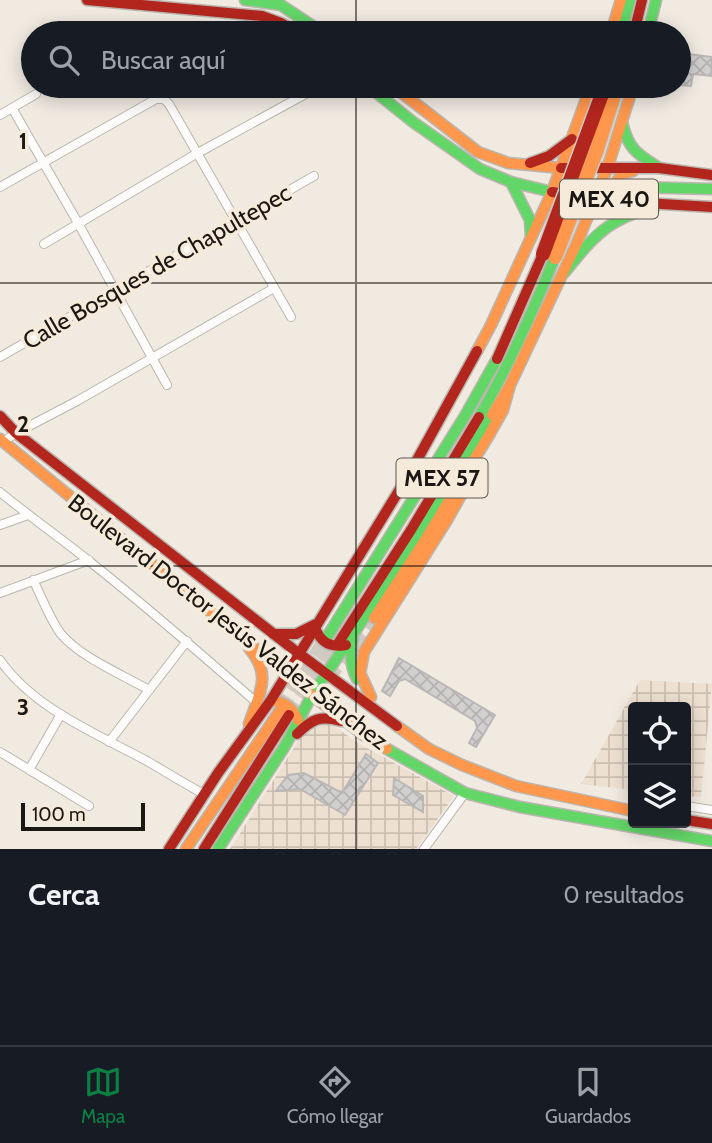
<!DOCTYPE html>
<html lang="es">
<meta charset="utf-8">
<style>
:root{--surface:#171b24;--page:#242831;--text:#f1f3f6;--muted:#9ea1a6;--line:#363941;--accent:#0b8043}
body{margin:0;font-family:Cabin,sans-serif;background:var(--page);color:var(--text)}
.controls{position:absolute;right:21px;bottom:21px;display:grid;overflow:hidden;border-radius:7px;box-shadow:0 4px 18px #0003}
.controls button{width:63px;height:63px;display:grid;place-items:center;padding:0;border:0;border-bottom:2px solid var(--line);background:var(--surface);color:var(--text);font:35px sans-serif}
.scale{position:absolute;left:21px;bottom:18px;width:124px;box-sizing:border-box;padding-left:7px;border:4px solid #1b1712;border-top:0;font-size:19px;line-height:24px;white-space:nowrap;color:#1b1712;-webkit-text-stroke:5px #f6ebdb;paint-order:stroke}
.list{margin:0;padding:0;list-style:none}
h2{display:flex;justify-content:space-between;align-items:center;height:91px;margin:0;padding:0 28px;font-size:30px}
h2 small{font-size:23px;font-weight:400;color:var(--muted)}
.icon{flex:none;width:38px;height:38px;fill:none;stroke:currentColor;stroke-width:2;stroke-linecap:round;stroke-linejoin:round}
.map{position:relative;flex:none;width:712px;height:849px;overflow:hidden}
.search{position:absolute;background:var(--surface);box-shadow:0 4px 18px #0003;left:21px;right:21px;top:21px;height:77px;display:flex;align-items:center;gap:18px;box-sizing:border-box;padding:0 24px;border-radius:38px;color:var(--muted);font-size:26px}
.sheet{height:196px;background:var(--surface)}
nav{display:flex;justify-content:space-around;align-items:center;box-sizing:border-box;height:98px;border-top:2px solid var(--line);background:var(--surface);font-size:19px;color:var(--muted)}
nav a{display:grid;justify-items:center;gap:4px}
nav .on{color:var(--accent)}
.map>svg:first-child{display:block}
</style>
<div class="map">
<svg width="712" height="849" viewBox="0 0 712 849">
<defs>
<pattern id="industrial-grid" width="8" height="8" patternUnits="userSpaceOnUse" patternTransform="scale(1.75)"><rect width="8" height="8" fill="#ede0d1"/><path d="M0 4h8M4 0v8" fill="none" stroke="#cbbfb2"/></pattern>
<pattern id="building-cross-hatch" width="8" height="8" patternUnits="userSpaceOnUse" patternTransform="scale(1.75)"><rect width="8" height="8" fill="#d1d0cf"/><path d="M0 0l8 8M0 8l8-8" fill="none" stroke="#b3b2b1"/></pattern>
</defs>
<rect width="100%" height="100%" fill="#f0eae1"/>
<path fill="url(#industrial-grid)" d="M640,680L712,684L701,797L686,796V707H633V790L581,784Z
M316,713L358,743L454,796L416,849H230Z"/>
<path fill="url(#building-cross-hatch)" stroke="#bab8b7" stroke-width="2" d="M679,53L712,57L711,76L693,74L691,86L679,85Z
M399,658L495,715L476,747L469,743L477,728L475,721L405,679L399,681L390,696L382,691Z
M366,754L378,763L345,815L300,789L276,791L288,775L304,773L342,793Z
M394,778L423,796V812L393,795Z"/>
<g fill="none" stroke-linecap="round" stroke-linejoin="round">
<path stroke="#d0cac2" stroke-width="14" stroke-dasharray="14 7" stroke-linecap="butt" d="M328,678L374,618
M281,709L327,637
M289,715L339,642"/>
<g stroke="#bab6af" stroke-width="10">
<path id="street" d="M12,108L78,223L167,385
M0,115L36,94
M0,187L156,99H164L169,104L291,317
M44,244L196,154L320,86
M0,357L314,176
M3,442L16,433L77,401L274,288
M0,492C29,516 59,537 89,561C146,606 201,654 256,702
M0,525L28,515
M33,580C42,597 49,618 61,634C80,657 123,675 149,690
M0,593L89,560
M0,660C33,708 97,734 147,761C166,772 185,784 204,794
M109,742L187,641
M0,752L89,806
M29,770L61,714
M686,806L712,810
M424,849L465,793"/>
</g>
<g stroke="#bab6af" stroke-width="13">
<path id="fast" d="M245,0L281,5L323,33
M621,33L630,0
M648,33L656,0
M368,86L413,122L480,169L511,182L552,192
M622,122C628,149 637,154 659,168
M511,182L530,220L531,238
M630,187L712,189
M564,273C594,236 607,219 655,207
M479,417C509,366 533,311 555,257
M327,637L465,416L497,359
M353,638C350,653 350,666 357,679
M387,749L465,793L520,807L712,841
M218,849L285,746L312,695L409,551L492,415"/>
</g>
<g stroke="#bab6af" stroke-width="13">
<path id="slow" d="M611,33L621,0
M393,86L478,152L508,163L561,168
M629,202L618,187L617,181L622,174L633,171
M477,351L491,325L552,192L591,86
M492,415L510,385L577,243L607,169L633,86
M0,439L312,695L365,736L387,749
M374,618L423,543L489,435L503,410L510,385
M249,648C273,676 259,693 249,724
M371,697L360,673L364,652L447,520L474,472
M271,700C284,702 293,707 298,720
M397,726L429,749L462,765L516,786L633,811
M186,849L281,709"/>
</g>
<g stroke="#bab6af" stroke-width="13">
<path id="jam" d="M87,0L262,16L281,23L299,33
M634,33L642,0
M530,163L549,156L572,139
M561,168H659L712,175
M552,192L629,202L712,207
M497,359L543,254
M0,416L16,433L293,649L397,726
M315,627C320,642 330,648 346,645
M273,634H296L316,624
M339,642L411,530L479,417
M297,734C312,719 320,715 341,721
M686,820L712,824
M169,849L218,773L271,700L411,471L477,351
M204,849L289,715"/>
</g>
<use href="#street" stroke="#fdfcfa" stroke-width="8"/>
<use href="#fast" stroke="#63d668" stroke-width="10"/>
<use href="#slow" stroke="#ff974d" stroke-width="10"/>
<use href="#jam" stroke="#b3261e" stroke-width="10"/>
<g stroke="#ccc9c5" stroke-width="17" stroke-linecap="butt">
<path id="slow-bridge" d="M555,257L596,152L617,86"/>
</g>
<g stroke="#ccc9c5" stroke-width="17" stroke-linecap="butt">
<path id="jam-bridge" d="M543,254L605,86"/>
</g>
<use href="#slow-bridge" stroke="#ff974d" stroke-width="14"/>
<use href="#jam-bridge" stroke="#b3261e" stroke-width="14"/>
</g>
<path fill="none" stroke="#1b1712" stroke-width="2" stroke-opacity="0.55" d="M356,0V33M356,86V849M0,283H712M0,566H712"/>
<g text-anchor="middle" stroke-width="7" stroke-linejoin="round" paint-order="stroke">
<g fill="#f6ebdb" stroke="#5d574e" stroke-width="2">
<rect x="560" y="179.5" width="98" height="39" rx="5"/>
<rect x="396.5" y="458.5" width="91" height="39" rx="5"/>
</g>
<g font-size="23" font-weight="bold" fill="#1b1712">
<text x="609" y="207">MEX 40</text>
<text x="442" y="486">MEX 57</text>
</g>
<g font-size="24" fill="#1b1712" stroke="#f6ebdb">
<text transform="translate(157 267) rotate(-30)" y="8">Calle Bosques de Chapultepec</text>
<text transform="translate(228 622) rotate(38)" y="8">Boulevard Doctor Jesús Valdez Sánchez</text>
</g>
</g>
<g font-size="23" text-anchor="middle" font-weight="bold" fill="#1b1712" stroke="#f6ebdb" stroke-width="7" stroke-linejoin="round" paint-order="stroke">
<text x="23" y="149">1</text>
<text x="23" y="432">2</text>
<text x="23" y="715">3</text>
</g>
</svg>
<div class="controls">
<button><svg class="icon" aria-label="locate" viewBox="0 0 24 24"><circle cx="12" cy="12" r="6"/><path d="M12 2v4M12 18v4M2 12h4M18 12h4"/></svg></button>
<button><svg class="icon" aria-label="layers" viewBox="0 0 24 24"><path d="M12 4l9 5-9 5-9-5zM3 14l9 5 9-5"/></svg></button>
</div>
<div class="scale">100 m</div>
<div class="search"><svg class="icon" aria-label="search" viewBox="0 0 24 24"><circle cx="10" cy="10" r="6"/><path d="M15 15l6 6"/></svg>Buscar aquí</div>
</div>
<section class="sheet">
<h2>Cerca<small>0 resultados</small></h2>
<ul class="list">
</ul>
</section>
<nav>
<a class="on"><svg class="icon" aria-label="map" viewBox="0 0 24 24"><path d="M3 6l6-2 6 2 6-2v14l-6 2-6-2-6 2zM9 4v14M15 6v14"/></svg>Mapa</a>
<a><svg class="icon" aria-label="directions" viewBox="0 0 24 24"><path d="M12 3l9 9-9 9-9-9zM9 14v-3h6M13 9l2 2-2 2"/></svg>Cómo llegar</a>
<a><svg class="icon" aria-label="saved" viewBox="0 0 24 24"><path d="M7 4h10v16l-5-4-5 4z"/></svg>Guardados</a>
</nav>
